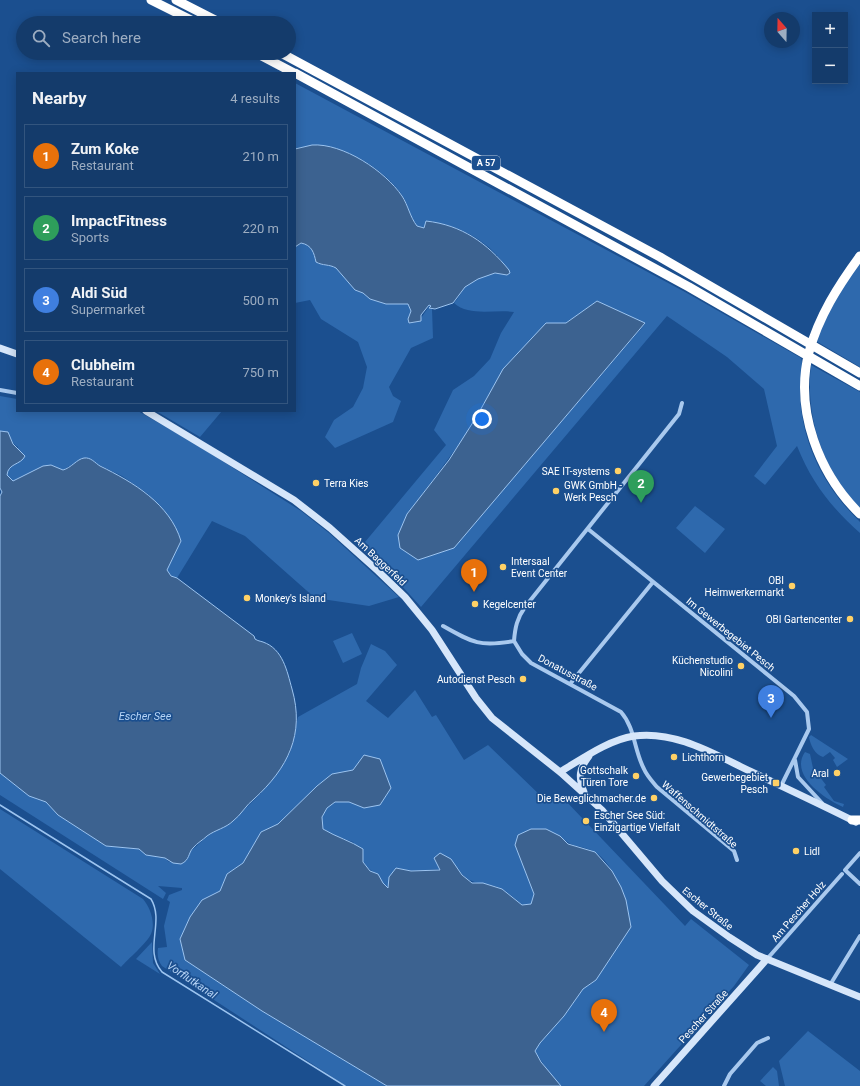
<!DOCTYPE html>
<meta charset="utf-8">
<style>
:root{--surface:#143b6b;--page:#1d4271;--text:#f1f3f6;--muted:#9dadc1;--line:#33557e;--accent:#ffd166}
body{margin:0;font-family:Roboto,sans-serif;background:var(--page);color:var(--text)}
.controls{position:absolute;right:12px;top:12px;display:grid;overflow:hidden;border-radius:0px;box-shadow:0 2px 10px #0003}
.controls button{width:36px;height:36px;display:grid;place-items:center;padding:0;border:0;border-bottom:1px solid var(--line);background:var(--surface);color:var(--text);font:20px sans-serif}
.compass{position:absolute;left:764px;top:12px;width:36px;height:36px;border-radius:50%;background:var(--surface);box-shadow:0 2px 10px #0003;rotate:340deg}
.you{position:absolute;left:482px;top:419px;width:14px;height:14px;margin:-10px;border:3px solid #fff;border-radius:50%;background:#1a73e8;box-shadow:0 0 0 6px #1a73e833}
.badge{display:grid;place-items:center;width:26px;height:26px;border-radius:50%;background:var(--accent);color:#fff;font-size:13px;font-weight:700}
.pin{position:absolute;translate:-50% -33px;filter:drop-shadow(0 1px 2px #0008)}
.pin::after{content:'';position:absolute;top:21px;width:14px;height:12px;background:inherit;clip-path:polygon(0 0,100% 0,50% 100%)}
.list{margin:0;padding:0;list-style:none}
h2{display:flex;justify-content:space-between;align-items:center;height:52px;margin:0;padding:0 16px;font-size:17px}
h2 small{font-size:13px;font-weight:400;color:var(--muted)}
.list li{display:grid;grid-template-columns:26px 1fr auto;gap:12px;align-items:center;box-sizing:border-box;height:64px;margin:0 8px 8px;padding:0 8px;border:1px solid var(--line);border-radius:0px}
.list b{display:block;font-size:15px;white-space:nowrap}
.list p{margin:0;font-size:13px;white-space:nowrap;color:var(--muted)}
.list em{font-size:13px;font-style:normal;color:var(--muted)}
.icon{flex:none;width:22px;height:22px;fill:none;stroke:currentColor;stroke-width:2;stroke-linecap:round;stroke-linejoin:round}
.map{position:relative;flex:none;width:860px;height:1086px;overflow:hidden}
.search{position:absolute;background:var(--surface);box-shadow:0 2px 10px #0003;left:16px;top:16px;width:280px;height:44px;display:flex;align-items:center;gap:10px;box-sizing:border-box;padding:0 14px;border-radius:22px;color:var(--muted);font-size:15px}
.panel{position:absolute;background:var(--surface);box-shadow:0 2px 10px #0003;left:16px;top:72px;width:280px;height:340px;border-radius:0px}
.map>svg:first-child{display:block}
</style>
<div class="map">
<svg width="860" height="1086" viewBox="0 0 860 1086">
<rect width="100%" height="100%" fill="#1b4f8f"/>
<path fill="#2e69ad" fill-rule="evenodd" d="M295,83L685,292L801,358C804,365 800,388 800,397C803,446 825,488 860,522V533C830,506 812,483 797,446L765,485L754,476L777,446L764,389L727,357L667,316L421,607L401,585L360,548L446,445L434,430L453,390L474,376L490,359L501,333L514,312C495,309 469,317 454,303C459,298 461,292 465,287C472,278 492,271 503,274L504,264C486,239 457,224 426,221L424,228L417,226C410,216 408,204 402,195C385,170 347,146 316,145C309,145 302,149 295,149ZM597,301L645,324L454,547L407,514C455,452 499,387 546,323H566Z
M301,243C312,245 314,253 317,262C323,267 329,264 336,268L355,290L363,293L370,299L386,304H408L411,311L408,319L411,323L419,321L430,305L431,306L429,308L432,309L433,338L411,348L389,387L393,396L401,401L393,422L335,448L325,437L334,420L353,407L363,388L367,367L358,342L321,319L310,300L295,303V247Z
M860,261V367L816,341L834,301Z
M811,365L860,392V509C823,470 805,418 811,365Z
M0,396L17,399V411H138L194,443L301,511L329,533L399,597L369,606L315,598L245,536L212,521L177,578H173L167,570L181,541L148,494L122,476L97,464L91,459L78,461L63,470L51,465L43,466L13,481L7,475C8,468 11,465 18,463V447C9,442 12,431 0,431Z
M156,411H222L200,437Z
M695,506L725,529L705,553L676,528Z
M352,633L362,654L343,663L333,641Z
M371,644L385,651L397,665L366,701L388,718L415,690L432,717L436,715L464,760L488,745L544,799L563,798L685,926L691,919L749,965L734,986L644,1086H561L551,1076L535,1051L540,1043L564,1016L583,989L596,980L626,900C620,885 609,859 593,851C578,844 573,849 560,836L525,869L534,894L531,904L522,905C516,900 509,893 502,889C484,880 469,888 458,868L411,871L396,868L389,888L383,883L378,874C364,869 360,855 353,842L338,837L323,829L322,817L327,808L335,802H349L364,808L380,805L391,788L364,755L353,770L332,774L317,786L278,825L261,832L243,863L227,874L220,891L202,900L180,939L185,960L262,1011L387,1086H346L162,966C158,961 157,955 158,948L167,947L164,926L170,902L167,900L169,895L182,890V888L158,886L166,893L163,899L0,795V773L36,799L46,802L58,815L106,846L139,849L156,857L165,858L169,862L191,851L213,831L232,822L261,793L279,770L290,753L298,717L357,684L361,668Z
M811,735L848,759L837,767L833,760L835,758L830,752L823,757C815,755 810,744 809,737Z
M805,752L810,754L813,768L826,785L824,787L834,801L844,804L843,807C825,799 789,775 805,752Z
M0,809L143,899C150,907 156,923 151,934C147,943 128,959 121,967L0,869Z
M152,942L153,963L160,974L136,959Z
M808,1031L860,1071V1086H785L779,1061Z
M773,1067L777,1071L779,1086H766L760,1081Z"/>
<path fill="#3c6290" stroke="#9cc4f0" d="M312,145C343,143 385,171 402,196C408,205 410,217 417,226L424,228L426,221C462,225 487,243 509,270L510,273L507,275L495,273L478,279L465,287L453,303L435,309L429,308L431,306L429,305L421,315V321L409,323L408,319L411,311L408,304H386L370,299L363,293L355,290L336,268C329,264 323,266 316,262C314,253 312,245 301,243L295,247V149Z
M597,301L645,323L454,548L418,560L400,548L398,535L407,514L449,460L477,416L503,369L546,323H566Z
M0,431L8,432L13,444L25,456C21,465 8,463 7,475L13,481L43,466L51,465L63,470C71,468 77,459 84,458C91,457 95,463 100,466C133,482 170,504 181,541L167,570L171,576L177,578L254,636L255,639C258,641 260,641 263,642C283,649 287,671 292,689C305,734 288,768 254,799C246,805 241,815 233,821C226,828 215,830 207,836C203,840 197,843 193,848C188,853 190,860 181,864L173,863L165,858L146,855L139,849L106,846L58,815L46,802L29,796L0,773V496L2,492L0,488Z
M364,755L380,759L391,788L380,805L364,808L349,802H335L327,808L322,817L323,829C336,837 351,841 363,849V862L370,871L378,874L383,883L388,888L389,877L396,868L411,871L440,870L434,858L440,853L451,859L462,875L472,883H483L502,889L522,905L531,904L534,894L515,845L518,835L531,829H546L560,836L568,844L595,852L612,871L621,887L626,900L631,927L596,980L583,989L564,1016L540,1043L535,1051L541,1062L561,1086H387L262,1011L185,960L180,939L190,917L202,900L220,891L227,874L243,863L261,832L278,824L317,786L332,774L353,770Z"/>
<g fill="none" stroke-linecap="round" stroke-linejoin="round">
<path stroke="#9cc4f0" stroke-width="1.5" d="M0,805L151,899C165,922 143,950 162,972L345,1086"/>
<path stroke="#a9c9ee" stroke-width="4" d="M0,390L17,393
M588,529L794,696L807,712L809,729L781,786
M443,626C473,643 480,647 514,641
M514,641L522,654L531,663L621,712C635,728 634,750 644,769C647,776 652,781 657,787L734,851L737,860
M514,641C515,628 517,618 525,607L679,414L682,403
M570,684L653,582
M795,760L798,777L822,803
M860,853L845,870L860,884
M767,959L842,874
M830,985L860,936
M724,1086L730,1074L757,1043L768,1038"/>
<path stroke="#d6e6fa" stroke-width="7" d="M0,348L17,354
M146,411L294,500L330,528L378,571L405,597L432,630L476,698L492,718L560,772L602,810L662,881L693,911L729,937L757,955L860,997
M560,772C582,759 608,740 634,736C677,730 717,756 754,773C788,789 822,805 856,822
M584,792C578,777 579,769 589,756
M654,1086L767,959"/>
<path stroke="#fff" stroke-width="9" d="M151,0L197,23
M176,0L221,23
M256,53L294,73
M281,53L660,257L860,373
M295,73L689,287L860,386
M860,256C838,286 819,316 809,352C794,410 819,474 860,514
M852,820H860"/>
</g>
<g fill="#ffd166" stroke="#1b4f8f" stroke-width="1.5">
<circle cx="618" cy="471" r="4"/>
<circle cx="316" cy="483" r="4"/>
<circle cx="556" cy="491" r="4"/>
<circle cx="503" cy="567" r="4"/>
<circle cx="792" cy="586" r="4"/>
<circle cx="247" cy="598" r="4"/>
<circle cx="475" cy="604" r="4"/>
<circle cx="850" cy="619" r="4"/>
<circle cx="741" cy="666" r="4"/>
<circle cx="523" cy="679" r="4"/>
<circle cx="674" cy="757" r="4"/>
<circle cx="837" cy="773" r="4"/>
<circle cx="636" cy="776" r="4"/>
<rect x="772" y="779" width="8" height="8" rx="2"/>
<circle cx="654" cy="798" r="4"/>
<circle cx="586" cy="821" r="4"/>
<circle cx="796" cy="851" r="4"/>
</g>
<g text-anchor="middle" stroke-width="3.5" stroke-linejoin="round" paint-order="stroke">
<rect fill="#1b4f8f" stroke="#bbcadd" stroke-width="1" x="472" y="156" width="28" height="14" rx="3"/>
<g font-size="9" font-weight="bold" fill="#fff">
<text x="486" y="166">A 57</text>
</g>
<g font-size="10" fill="#fff" stroke="#1b4f8f" text-anchor="end">
<text x="610" y="475">SAE IT-systems</text>
<text x="324" y="487" text-anchor="start">Terra Kies</text>
<text x="564" y="489" text-anchor="start">GWK GmbH -<tspan x="564" dy="12">Werk Pesch</tspan></text>
<text x="511" y="565" text-anchor="start">Intersaal<tspan x="511" dy="12">Event Center</tspan></text>
<text x="784" y="584">OBI<tspan x="784" dy="12">Heimwerkermarkt</tspan></text>
<text x="255" y="602" text-anchor="start">Monkey's Island</text>
<text x="483" y="608" text-anchor="start">Kegelcenter</text>
<text x="842" y="623">OBI Gartencenter</text>
<text x="733" y="664">Küchenstudio<tspan x="733" dy="12">Nicolini</tspan></text>
<text x="515" y="683">Autodienst Pesch</text>
<text x="682" y="761" text-anchor="start">Lichthorn</text>
<text x="628" y="774">Gottschalk<tspan x="628" dy="12">Türen Tore</tspan></text>
<text x="829" y="777">Aral</text>
<text x="768" y="781">Gewerbegebiet<tspan x="768" dy="12">Pesch</tspan></text>
<text x="646" y="802">Die Beweglichmacher.de</text>
<text x="594" y="819" text-anchor="start">Escher See Süd:<tspan x="594" dy="12">Einzigartige Vielfalt</tspan></text>
<text x="804" y="855" text-anchor="start">Lidl</text>
</g>
<g font-size="10" fill="#fff" stroke="#1b4f8f">
<text transform="translate(381 561) rotate(43)" y="4">Am Baggerfeld</text>
<text transform="translate(731 634) rotate(39)" y="4">Im Gewerbegebiet Pesch</text>
<text transform="translate(568 672) rotate(28)" y="4">Donatusstraße</text>
<text transform="translate(700 814) rotate(41)" y="4">Waffenschmidtstraße</text>
<text transform="translate(708 908) rotate(39)" y="4">Escher Straße</text>
<text transform="translate(798 911) rotate(-49)" y="4">Am Pescher Holz</text>
<text transform="translate(703 1016) rotate(-48)" y="4">Pescher Straße</text>
</g>
<g font-size="11" font-style="italic" fill="#b5d3f5" stroke="#1b4f8f">
<text x="145" y="720">Escher See</text>
<text transform="translate(192 980) rotate(34)" y="4">Vorflutkanal</text>
</g>
</g>
</svg>
<div class="controls">
<button>+</button>
<button>−</button>
</div>
<svg class="compass" viewBox="-18 -18 36 36"><path d="M0-13l5 13h-10z" fill="#e53935"/><path d="M0 13l5-13h-10z" fill="#9dadc1"/></svg>
<div class="you"></div>
<div class="pin badge" style="left:474px;top:592px;background:#e8710a">1</div>
<div class="pin badge" style="left:641px;top:503px;background:#2e9e5b">2</div>
<div class="pin badge" style="left:771px;top:718px;background:#3f7fe0">3</div>
<div class="pin badge" style="left:604px;top:1032px;background:#e8710a">4</div>
<div class="search"><svg class="icon" aria-label="search" viewBox="0 0 24 24"><circle cx="10" cy="10" r="6"/><path d="M15 15l6 6"/></svg>Search here</div>
<section class="panel">
<h2>Nearby<small>4 results</small></h2>
<ul class="list">
<li><span class="badge" style="background:#e8710a">1</span><div><b>Zum Koke</b><p>Restaurant</p></div><em>210 m</em></li>
<li><span class="badge" style="background:#2e9e5b">2</span><div><b>ImpactFitness</b><p>Sports</p></div><em>220 m</em></li>
<li><span class="badge" style="background:#3f7fe0">3</span><div><b>Aldi Süd</b><p>Supermarket</p></div><em>500 m</em></li>
<li><span class="badge" style="background:#e8710a">4</span><div><b>Clubheim</b><p>Restaurant</p></div><em>750 m</em></li>
</ul>
</section>
</div>
